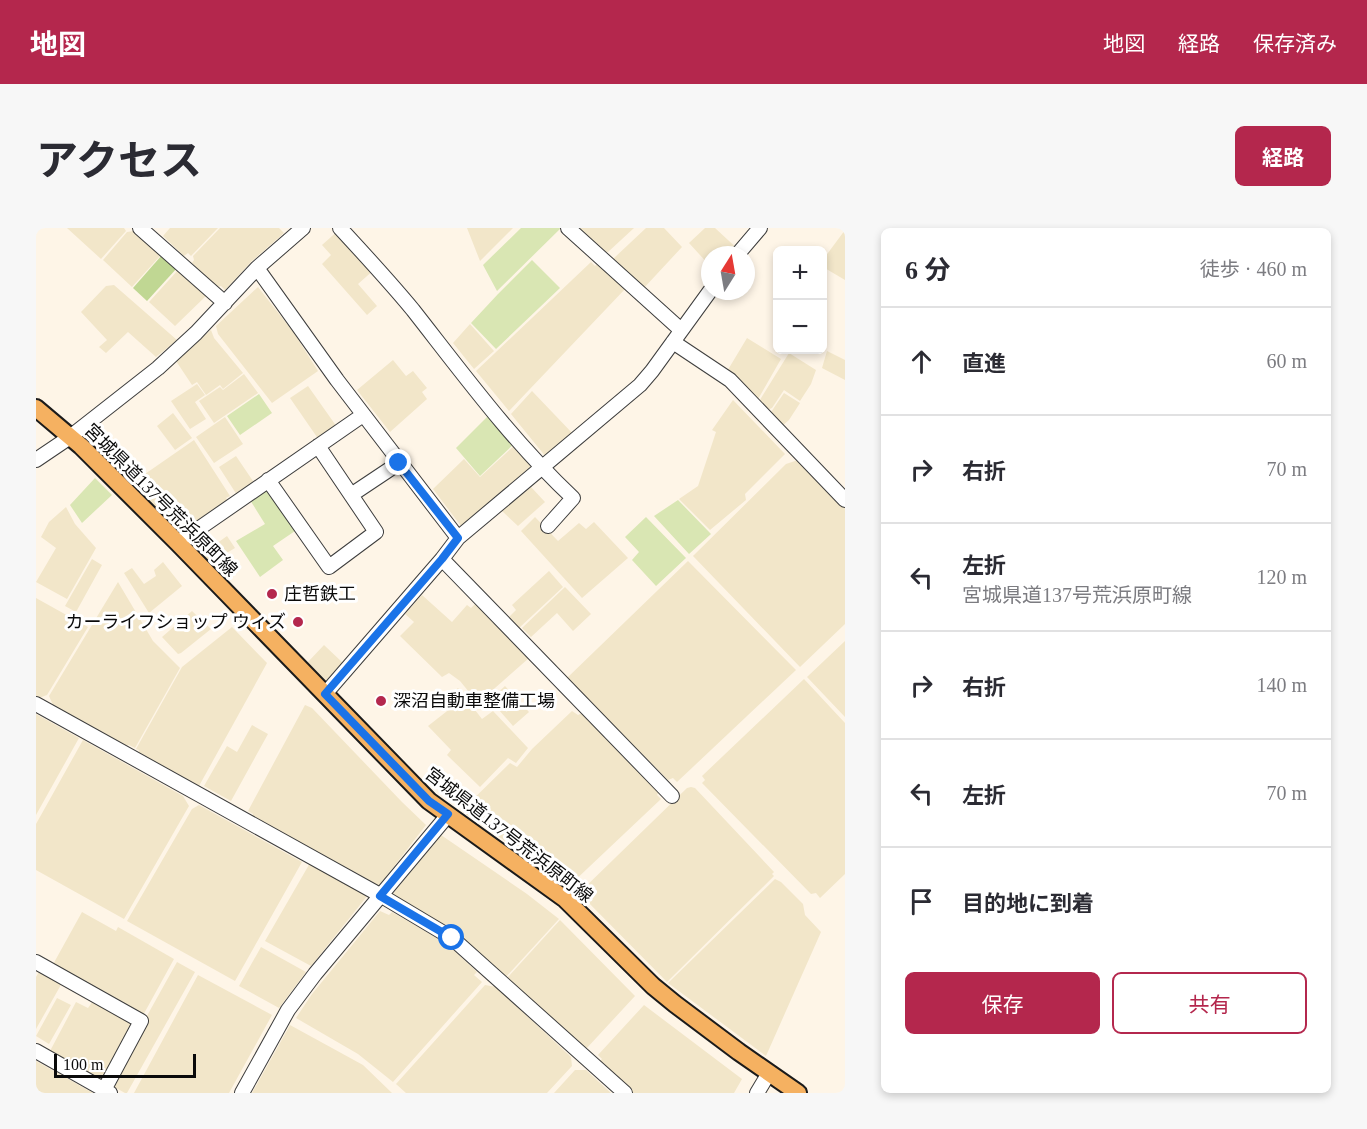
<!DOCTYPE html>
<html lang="ja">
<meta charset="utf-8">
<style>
:root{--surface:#fff;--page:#f7f7f7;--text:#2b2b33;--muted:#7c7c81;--line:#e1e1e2;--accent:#b4274d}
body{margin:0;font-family:"Times New Roman","Noto Sans JP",serif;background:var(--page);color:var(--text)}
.controls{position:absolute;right:18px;top:18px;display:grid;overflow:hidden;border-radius:9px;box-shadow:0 3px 9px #0003}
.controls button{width:54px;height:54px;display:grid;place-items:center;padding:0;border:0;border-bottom:2px solid var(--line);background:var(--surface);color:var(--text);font:30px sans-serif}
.compass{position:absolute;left:665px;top:18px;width:54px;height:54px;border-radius:50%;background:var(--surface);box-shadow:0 3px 9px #0003;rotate:11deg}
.scale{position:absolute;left:18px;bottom:15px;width:142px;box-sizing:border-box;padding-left:6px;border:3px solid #0a0a0a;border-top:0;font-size:16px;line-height:21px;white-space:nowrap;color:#0a0a0a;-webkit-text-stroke:4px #fff;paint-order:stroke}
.stop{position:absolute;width:18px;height:18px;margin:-14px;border:4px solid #1a73e8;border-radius:50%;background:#fff}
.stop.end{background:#1a73e8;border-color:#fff;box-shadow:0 2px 6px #0008}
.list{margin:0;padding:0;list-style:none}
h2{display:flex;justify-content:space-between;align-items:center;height:78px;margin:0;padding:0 24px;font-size:26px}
h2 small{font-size:20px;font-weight:400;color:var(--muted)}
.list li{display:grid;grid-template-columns:39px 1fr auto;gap:18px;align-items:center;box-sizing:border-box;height:108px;padding:0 24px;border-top:2px solid var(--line)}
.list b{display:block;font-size:22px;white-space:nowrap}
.list p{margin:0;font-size:20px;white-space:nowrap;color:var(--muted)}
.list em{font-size:20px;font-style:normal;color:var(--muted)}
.actions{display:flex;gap:12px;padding:18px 24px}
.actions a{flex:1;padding:14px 0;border:2px solid var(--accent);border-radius:9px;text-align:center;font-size:21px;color:var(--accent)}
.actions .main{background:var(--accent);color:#fff}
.icon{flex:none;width:33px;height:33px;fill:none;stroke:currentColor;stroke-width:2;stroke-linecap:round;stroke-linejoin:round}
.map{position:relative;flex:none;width:809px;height:865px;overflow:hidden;border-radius:9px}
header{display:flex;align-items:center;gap:36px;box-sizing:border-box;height:84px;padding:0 30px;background:var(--accent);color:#fff}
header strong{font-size:28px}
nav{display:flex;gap:33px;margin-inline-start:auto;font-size:21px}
.intro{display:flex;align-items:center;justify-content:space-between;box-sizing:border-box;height:144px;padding:0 36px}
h1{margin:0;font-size:42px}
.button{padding:15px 27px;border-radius:9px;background:var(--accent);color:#fff;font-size:21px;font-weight:700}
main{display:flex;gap:36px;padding:0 36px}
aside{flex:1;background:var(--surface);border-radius:9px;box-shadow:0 3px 9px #0003}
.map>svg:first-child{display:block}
</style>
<header>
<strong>地図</strong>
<nav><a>地図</a><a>経路</a><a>保存済み</a></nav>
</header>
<div class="intro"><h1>アクセス</h1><a class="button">経路</a></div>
<main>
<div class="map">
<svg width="809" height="865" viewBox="0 0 809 865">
<rect width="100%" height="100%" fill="#fef5e7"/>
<path fill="#f2e6c9" d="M31,0H88L90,3L65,31Z
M134,0H182L155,28L152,25L148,28L127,8Z
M184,0H243L248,5L216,33L189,62L185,58L181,59L156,35L158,32L157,28Z
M431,0H477L444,33Z
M543,0H598L572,24H569Z
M610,0H628L646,19L607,61L578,35L577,31Z
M669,0H679L705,24L703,27H674V38L653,15Z
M304,1L339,41L322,56L341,78L331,87L286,36L295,27L286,17Z
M809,2V52L787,39L786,33Z
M98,3L125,27L96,59L67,32L91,4Z
M555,34L559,38L562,35L590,60L473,183L440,143Z
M142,42L171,67L139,98L113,74Z
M78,57L141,112L120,129L92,104L70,125L63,119L71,112L45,84L70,58Z
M222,59L258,105L282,143L236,175L182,106L180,98Z
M434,96L458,123L438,141L417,115Z
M175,102L178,110L207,145L187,161L184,157L170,167L161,154L156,157L140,133Z
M711,110L745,131L721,173L690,145Z
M791,123L809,132V152L786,140Z
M753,125L780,142L775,156L764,173L748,162L736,180L729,183L722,175Z
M357,132L370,148L377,143L391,160L386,164L391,171L354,204L321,162Z
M208,146L222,165L178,195L163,173L184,159L187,162Z
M161,156L169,167L159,174L170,191L154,201L135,173Z
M272,158L301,199L283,212L254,170Z
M496,163L539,208L510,229L475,186Z
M748,165L764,175L753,192L745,199L733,187Z
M697,172L749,226L709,266L710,272L674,302L643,271L662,258L680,204L676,202Z
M137,185L156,210L139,222L121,198Z
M189,189L207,216L178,235L160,209Z
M158,212L194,268L190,270L192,273L149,302L140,290L134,295L87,246L99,235L129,275L109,246Z
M480,216L498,239L430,298H425L397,261L428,231L444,249Z
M200,228L219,256L201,267L183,239Z
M762,232L809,279V396L764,439L657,328L750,236Z
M495,259L509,274L482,298L466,283Z
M30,279L39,296L60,320L31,371L0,354L20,320L5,309L13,294Z
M499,289L522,313L543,295L550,301L558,294L592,330L546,370L485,303Z
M191,308L199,320L174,335L166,326Z
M56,331L66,337L40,384L29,378Z
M652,333L760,442L641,554L637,550L632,552L531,450Z
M127,334L146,358L113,385L88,345L96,340L108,356L120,348L118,342Z
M513,343L527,359L483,400L473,389L480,382L476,377Z
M82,354L117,413L144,440L99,520L93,517L90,518L17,477L13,468Z
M529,359L555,386L537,403L521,385L495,409L486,400Z
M386,367L416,394L431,377L435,380L441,374L493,430L442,475L424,453L413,445L406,449L364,408L378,394L369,386Z
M0,370L52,399L11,467L3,470L0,468Z
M156,383L175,401L145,425L142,426L126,409Z
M196,399L231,435L163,558L102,525L103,522L100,521L146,439Z
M809,413V489L771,449Z
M288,417L307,435L292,452H289L271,435Z
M768,451L809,495V646L784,670L780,665L775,666L666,555L669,552L666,548Z
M469,458L493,484L477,498L454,472Z
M422,460L446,491L457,483L492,520L480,535L472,530L444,559L411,527L415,522L392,498L415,480L409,472Z
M269,477L276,480L366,574L390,597L342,659L216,589L217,586L212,583Z
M536,483L542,487L546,485L624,562L621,567L625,571L534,657L425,583L474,535L481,539L496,521Z
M0,486L43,510L0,587Z
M216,497L232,506L195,573L168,558L191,518L201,524Z
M47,512L147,568L153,578L88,691L0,642V596Z
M655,559L659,560L738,644L736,646L738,648L631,754L543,665L651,560Z
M163,577L266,634L199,753L91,693L156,581Z
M405,607L491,666L523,691L470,749L411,698L356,667Z
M274,635L332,667L275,738L229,713Z
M739,651L745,654L767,676L769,687L785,704L730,828L632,755Z
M344,683L353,687L356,684L411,716L441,744L438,747L446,754L357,854L322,826L260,790L276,766Z
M46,684L80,703L82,699L138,731L105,791L15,740Z
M524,692L599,768L550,821L471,750Z
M225,719L270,744L243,780L203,758Z
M141,734L159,744L91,865H89L73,856Z
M4,742L26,755L0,801V749Z
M162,747L236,787L193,865H98Z
M449,757L460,759L535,829L536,838L511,865H370L360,856Z
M21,770L35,777L13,816L0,808Z
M59,770L100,793L68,853L14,823L40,774L52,780Z
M608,777L706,851L698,865H597L563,834L566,831L562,827Z
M254,797L327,837L356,865H216Z
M0,833L57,865H0Z
M539,842H550L575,865H518Z"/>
<path fill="#d9e6b3" d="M485,0H525L461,63L447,37Z
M496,32L524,60L460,121L435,95L462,66Z
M223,166L236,185L204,207L191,188Z
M456,184L480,214L444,248L420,220Z
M59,250L76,267L46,295L34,277Z
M227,262H232L259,303L237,318L247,332L224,349L200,313L229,296L214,272Z
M642,272L675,306L653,326L618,288Z
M610,289L650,330L620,358L596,332L603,324L589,309Z"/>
<path fill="#c0d793" d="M126,27L141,40L111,73L97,60Z"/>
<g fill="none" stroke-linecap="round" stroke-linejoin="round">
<g stroke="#3d3d3d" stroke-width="16">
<path id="minor" d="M104,0L189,75
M304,0C329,27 354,54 377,82C428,147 477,214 537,270L512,298
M532,0L645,102
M701,27L724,0
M221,40L301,152L422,310
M637,114L694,152L809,272
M0,232L34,209L122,140L160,105L221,40L267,0
M232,252L293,339L340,304L282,218
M315,267L363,235
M142,315L327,187
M406,331L636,568
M289,466L406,331L422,310L604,157L616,143L674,63
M0,476L344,667L416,710L589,865
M0,734L105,793L68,862
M0,823L74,865
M206,865L252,782L279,746L412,587
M721,865L733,845"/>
</g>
<g stroke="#1b1b1b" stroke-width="20">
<path id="major" d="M0,180L45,218L142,315L393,573L529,671L617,758L639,776L703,824L762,865"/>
</g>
<use href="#minor" stroke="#fff" stroke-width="14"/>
<use href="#major" stroke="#f5b161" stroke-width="16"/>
</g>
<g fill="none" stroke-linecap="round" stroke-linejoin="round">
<path stroke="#1a73e8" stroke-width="8" d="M363,235L422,310L406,331L289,466L393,573L412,586L344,668L416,710"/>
</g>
<g fill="#b4274d" stroke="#fff" stroke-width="2">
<circle cx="236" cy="366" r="6"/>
<circle cx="262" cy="394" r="6"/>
<circle cx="345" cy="473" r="6"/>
</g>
<g text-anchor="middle" stroke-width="6" stroke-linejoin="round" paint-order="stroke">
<g font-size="18" fill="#0a0a0a" stroke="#fff">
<text transform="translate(125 272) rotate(45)" y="6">宮城県道137号荒浜原町線</text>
<text transform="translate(473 607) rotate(38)" y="6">宮城県道137号荒浜原町線</text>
</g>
<g font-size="18" fill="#0a0a0a" stroke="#fff" text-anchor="start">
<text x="248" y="372">庄哲鉄工</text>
<text x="250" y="400" text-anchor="end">カーライフショップ ウィズ</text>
<text x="357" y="479">深沼自動車整備工場</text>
</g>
</g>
</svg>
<div class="controls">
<button>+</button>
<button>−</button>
</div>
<svg class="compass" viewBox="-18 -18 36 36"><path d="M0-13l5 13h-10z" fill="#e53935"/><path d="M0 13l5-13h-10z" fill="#7c7c81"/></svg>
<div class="scale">100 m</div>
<div class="stop" style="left:416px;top:710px"></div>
<div class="stop end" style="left:363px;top:235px"></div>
</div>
<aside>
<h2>6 分<small>徒歩 · 460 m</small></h2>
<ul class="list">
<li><svg class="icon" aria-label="ahead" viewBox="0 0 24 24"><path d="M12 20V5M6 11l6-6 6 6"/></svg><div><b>直進</b></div><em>60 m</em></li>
<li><svg class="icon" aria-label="right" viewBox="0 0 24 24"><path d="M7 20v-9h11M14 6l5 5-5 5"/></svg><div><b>右折</b></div><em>70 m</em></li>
<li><svg class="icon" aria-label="left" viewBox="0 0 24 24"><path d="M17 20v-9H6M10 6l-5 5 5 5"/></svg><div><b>左折</b><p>宮城県道137号荒浜原町線</p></div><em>120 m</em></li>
<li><svg class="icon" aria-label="right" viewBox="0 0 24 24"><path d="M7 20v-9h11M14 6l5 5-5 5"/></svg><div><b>右折</b></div><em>140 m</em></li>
<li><svg class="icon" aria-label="left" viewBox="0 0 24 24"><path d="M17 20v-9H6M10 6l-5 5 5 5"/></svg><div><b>左折</b></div><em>70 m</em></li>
<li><svg class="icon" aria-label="arrive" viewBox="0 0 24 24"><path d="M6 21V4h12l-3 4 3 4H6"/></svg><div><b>目的地に到着</b></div></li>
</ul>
<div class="actions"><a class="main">保存</a><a>共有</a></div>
</aside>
</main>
